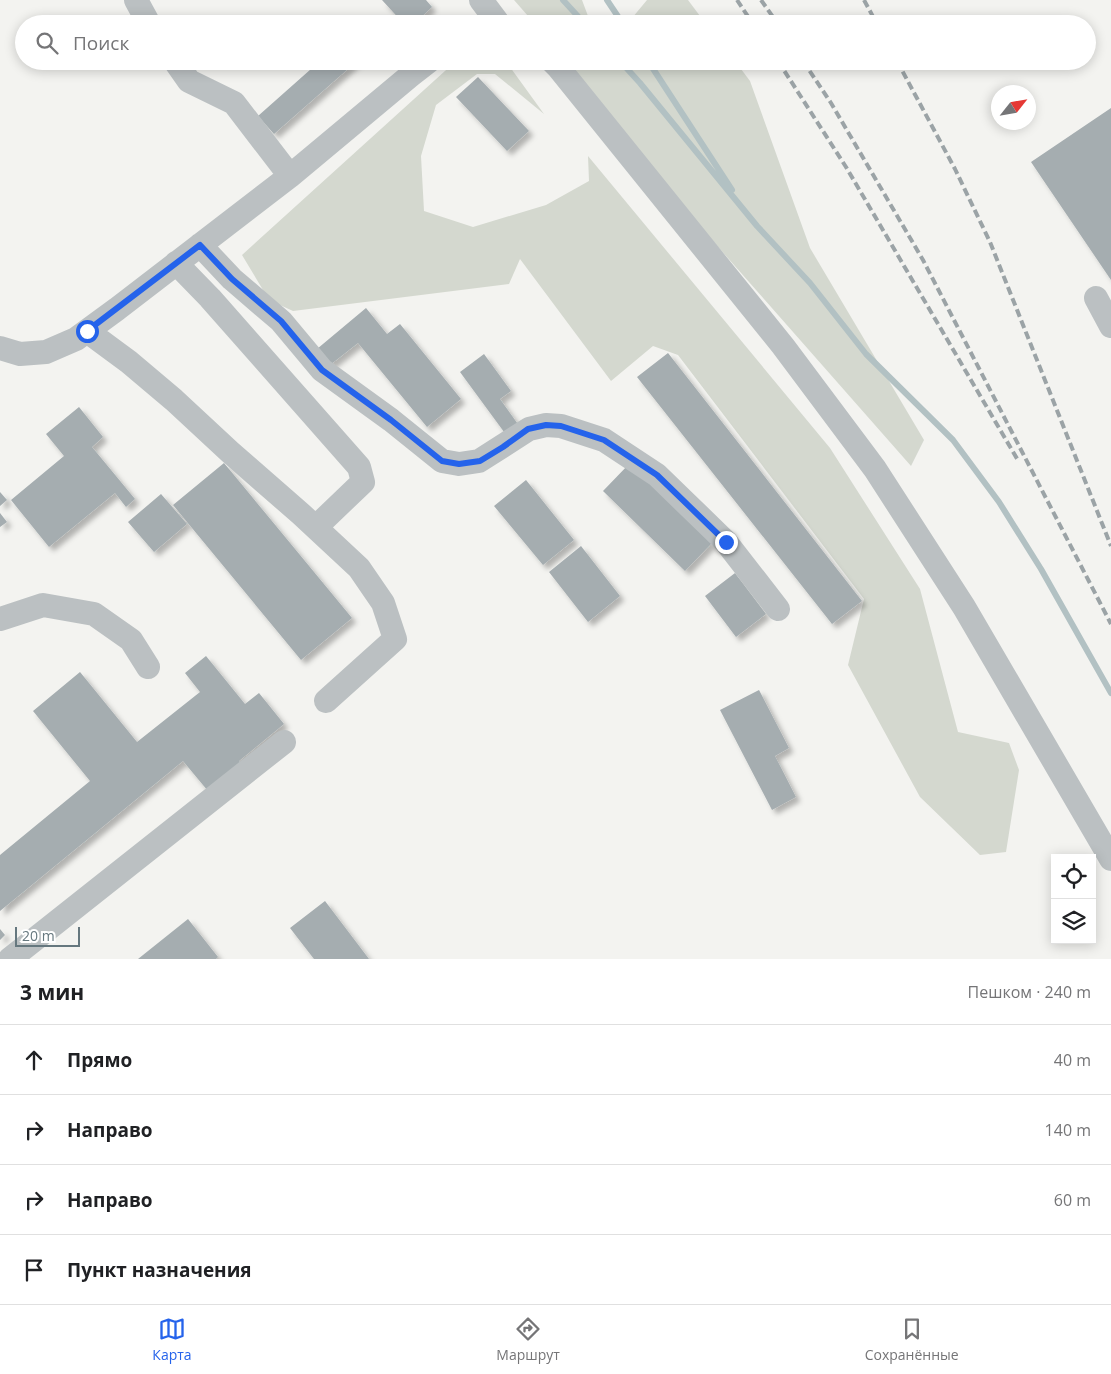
<!DOCTYPE html>
<html lang="ru">
<meta charset="utf-8">
<style>
:root{--surface:#fff;--page:#f6f6f6;--text:#202124;--muted:#757577;--line:#e0e0e0;--accent:#2563eb}
body{margin:0;font-family:"Open Sans",sans-serif;background:var(--page);color:var(--text)}
.controls{position:absolute;right:15px;bottom:15px;display:grid;overflow:hidden;border-radius:0px;box-shadow:0 2px 12px #0003}
.controls button{width:45px;height:45px;display:grid;place-items:center;padding:0;border:0;border-bottom:1px solid var(--line);background:var(--surface);color:var(--text);font:25px sans-serif}
.compass{position:absolute;left:991px;top:85px;width:45px;height:45px;border-radius:50%;background:var(--surface);box-shadow:0 2px 12px #0003;rotate:59deg}
.scale{position:absolute;left:15px;bottom:12px;width:65px;box-sizing:border-box;padding-left:5px;border:2px solid #65777e;border-top:0;font-size:14px;line-height:18px;white-space:nowrap;color:#65777e;-webkit-text-stroke:4px #fff;paint-order:stroke}
.stop{position:absolute;width:15px;height:15px;margin:-11px;border:4px solid #2563eb;border-radius:50%;background:#fff}
.stop.end{background:#2563eb;border-color:#fff;box-shadow:0 1px 5px #0008}
.list{margin:0;padding:0;list-style:none}
h2{display:flex;justify-content:space-between;align-items:center;height:65px;margin:0;padding:0 20px;font-size:21px}
h2 small{font-size:16px;font-weight:400;color:var(--muted)}
.list li{display:grid;grid-template-columns:32px 1fr auto;gap:15px;align-items:center;box-sizing:border-box;height:70px;padding:0 20px;border-top:1px solid var(--line)}
.list b{display:block;font-size:19px;white-space:nowrap}
.list em{font-size:16px;font-style:normal;color:var(--muted)}
.icon{flex:none;width:28px;height:28px;fill:none;stroke:currentColor;stroke-width:2;stroke-linecap:round;stroke-linejoin:round}
.map{position:relative;flex:none;width:1111px;height:959px;overflow:hidden}
.search{position:absolute;background:var(--surface);box-shadow:0 2px 12px #0003;left:15px;right:15px;top:15px;height:55px;display:flex;align-items:center;gap:12px;box-sizing:border-box;padding:0 18px;border-radius:28px;color:var(--muted);font-size:19px}
.sheet{height:345px;background:var(--surface)}
nav{display:flex;justify-content:space-around;align-items:center;box-sizing:border-box;height:70px;border-top:1px solid var(--line);background:var(--surface);font-size:14px;color:var(--muted)}
nav a{display:grid;justify-items:center;gap:2px}
nav .on{color:var(--accent)}
.map>svg:first-child{display:block}
</style>
<div class="map">
<svg width="1111" height="959" viewBox="0 0 1111 959">
<defs>
<filter id="shadow"><feDropShadow dx="4.5" dy="4.5" stdDeviation="2.5" flood-color="#0004"/></filter>
</defs>
<rect width="100%" height="100%" fill="#f3f3f0"/>
<path fill="#d4d8cf" d="M514,0H582L591,24H535Z
M647,0H688L706,24H627Z
M456,61H488L510,67L544,114L495,74H477L436,105L421,156L424,211L473,227L546,205L589,181L588,156L830,448L920,589L958,732L1009,743L1019,770L1006,852L980,855L920,797L848,665L864,599L678,355L653,346L611,381L520,259L509,284L293,311L269,300L242,255Z
M565,61H735L750,81L810,248L924,440L911,466L668,190Z"/>
<g fill="none" stroke-linecap="round" stroke-linejoin="round">
<path stroke="#b2c1c3" stroke-width="6" d="M563,0L585,24
M607,0L623,24
M620,61L640,83L757,226L810,283L866,354L953,440L999,502L1041,569L1111,693
M648,61L732,190"/>
</g>
<path fill="#a5adb0" filter="url(#shadow)" d="M382,0H426L432,7L414,24H404Z
M320,61H357L274,134L258,116Z
M478,77L529,131L507,151L456,97Z
M1111,108V280L1031,162Z
M366,308L387,334L400,324L461,399L427,427L358,343L330,365L317,349Z
M668,353L862,601L832,624L637,377Z
M484,354L511,391L500,399L520,427L507,436L460,372Z
M79,407L103,437L92,447L135,499L126,507L115,493L49,547L11,500L64,456L46,434Z
M224,463L352,618L301,660L173,505Z
M630,463L712,543L685,571L603,491Z
M526,480L574,540L543,565L494,506Z
M0,492L7,500L0,506Z
M161,494L187,524L154,552L128,522Z
M0,513L7,522L0,527Z
M581,546L620,596L588,622L549,572Z
M735,573L766,614L736,637L705,596Z
M206,656L245,704L259,693L284,724L239,761L242,764L208,791L183,761L0,911V855L90,781L33,711L80,672L137,742L200,692L185,673Z
M759,690L789,748L775,756L796,797L772,810L720,710Z
M325,901L369,959H314L290,928Z
M188,919L218,957L216,959H138Z
M0,929L5,935L0,940Z"/>
<g fill="none" stroke-linecap="round" stroke-linejoin="round">
<path stroke="#bbc0c2" stroke-width="24" d="M136,0L149,24
M481,0L499,24
M175,61L189,81L234,103L290,176
M552,61L558,67L783,346L875,469L964,607L1111,859
M200,245L232,279L281,321L322,370L391,420L442,461L459,464L479,461L529,429L546,425L561,426L604,440L657,475L726,542L778,609
M176,263L210,298L359,467L363,482L316,527
M1096,298L1111,326
M87,331L129,362L174,400L230,452L301,514L359,568L383,603L395,639L326,701
M0,348L20,354L46,352L76,339L117,309L290,176L411,75L429,61
M0,619L43,605L94,614L131,640L148,667
M10,959L284,742"/>
<path stroke="#9ba3a6" stroke-width="4" stroke-dasharray="8 4" stroke-linecap="butt" d="M737,0L753,24
M761,0L778,24
M864,0L877,24
M778,61L846,167L1019,462
M803,61L831,103L923,260L1111,624
M897,61L955,169L990,242L1111,546"/>
</g>
<g fill="none" stroke-linecap="round" stroke-linejoin="round">
<path stroke="#2563eb" stroke-width="6" d="M87,331L200,245L232,279L281,321L322,370L391,420L442,461L459,464L480,461L503,447L528,429L546,425L561,426L604,440L657,475L726,542"/>
</g>
</svg>
<div class="controls">
<button><svg class="icon" aria-label="locate" viewBox="0 0 24 24"><circle cx="12" cy="12" r="6"/><path d="M12 2v4M12 18v4M2 12h4M18 12h4"/></svg></button>
<button><svg class="icon" aria-label="layers" viewBox="0 0 24 24"><path d="M12 4l9 5-9 5-9-5zM3 14l9 5 9-5"/></svg></button>
</div>
<svg class="compass" viewBox="-18 -18 36 36"><path d="M0-13l5 13h-10z" fill="#e53935"/><path d="M0 13l5-13h-10z" fill="#757577"/></svg>
<div class="scale">20 m</div>
<div class="stop" style="left:87px;top:331px"></div>
<div class="stop end" style="left:726px;top:542px"></div>
<div class="search"><svg class="icon" aria-label="search" viewBox="0 0 24 24"><circle cx="10" cy="10" r="6"/><path d="M15 15l6 6"/></svg>Поиск</div>
</div>
<section class="sheet">
<h2>3 мин<small>Пешком · 240 m</small></h2>
<ul class="list">
<li><svg class="icon" aria-label="ahead" viewBox="0 0 24 24"><path d="M12 20V5M6 11l6-6 6 6"/></svg><div><b>Прямо</b></div><em>40 m</em></li>
<li><svg class="icon" aria-label="right" viewBox="0 0 24 24"><path d="M7 20v-9h11M14 6l5 5-5 5"/></svg><div><b>Направо</b></div><em>140 m</em></li>
<li><svg class="icon" aria-label="right" viewBox="0 0 24 24"><path d="M7 20v-9h11M14 6l5 5-5 5"/></svg><div><b>Направо</b></div><em>60 m</em></li>
<li><svg class="icon" aria-label="arrive" viewBox="0 0 24 24"><path d="M6 21V4h12l-3 4 3 4H6"/></svg><div><b>Пункт назначения</b></div></li>
</ul>
</section>
<nav>
<a class="on"><svg class="icon" aria-label="map" viewBox="0 0 24 24"><path d="M3 6l6-2 6 2 6-2v14l-6 2-6-2-6 2zM9 4v14M15 6v14"/></svg>Карта</a>
<a><svg class="icon" aria-label="directions" viewBox="0 0 24 24"><path d="M12 3l9 9-9 9-9-9zM9 14v-3h6M13 9l2 2-2 2"/></svg>Маршрут</a>
<a><svg class="icon" aria-label="saved" viewBox="0 0 24 24"><path d="M7 4h10v16l-5-4-5 4z"/></svg>Сохранённые</a>
</nav>
